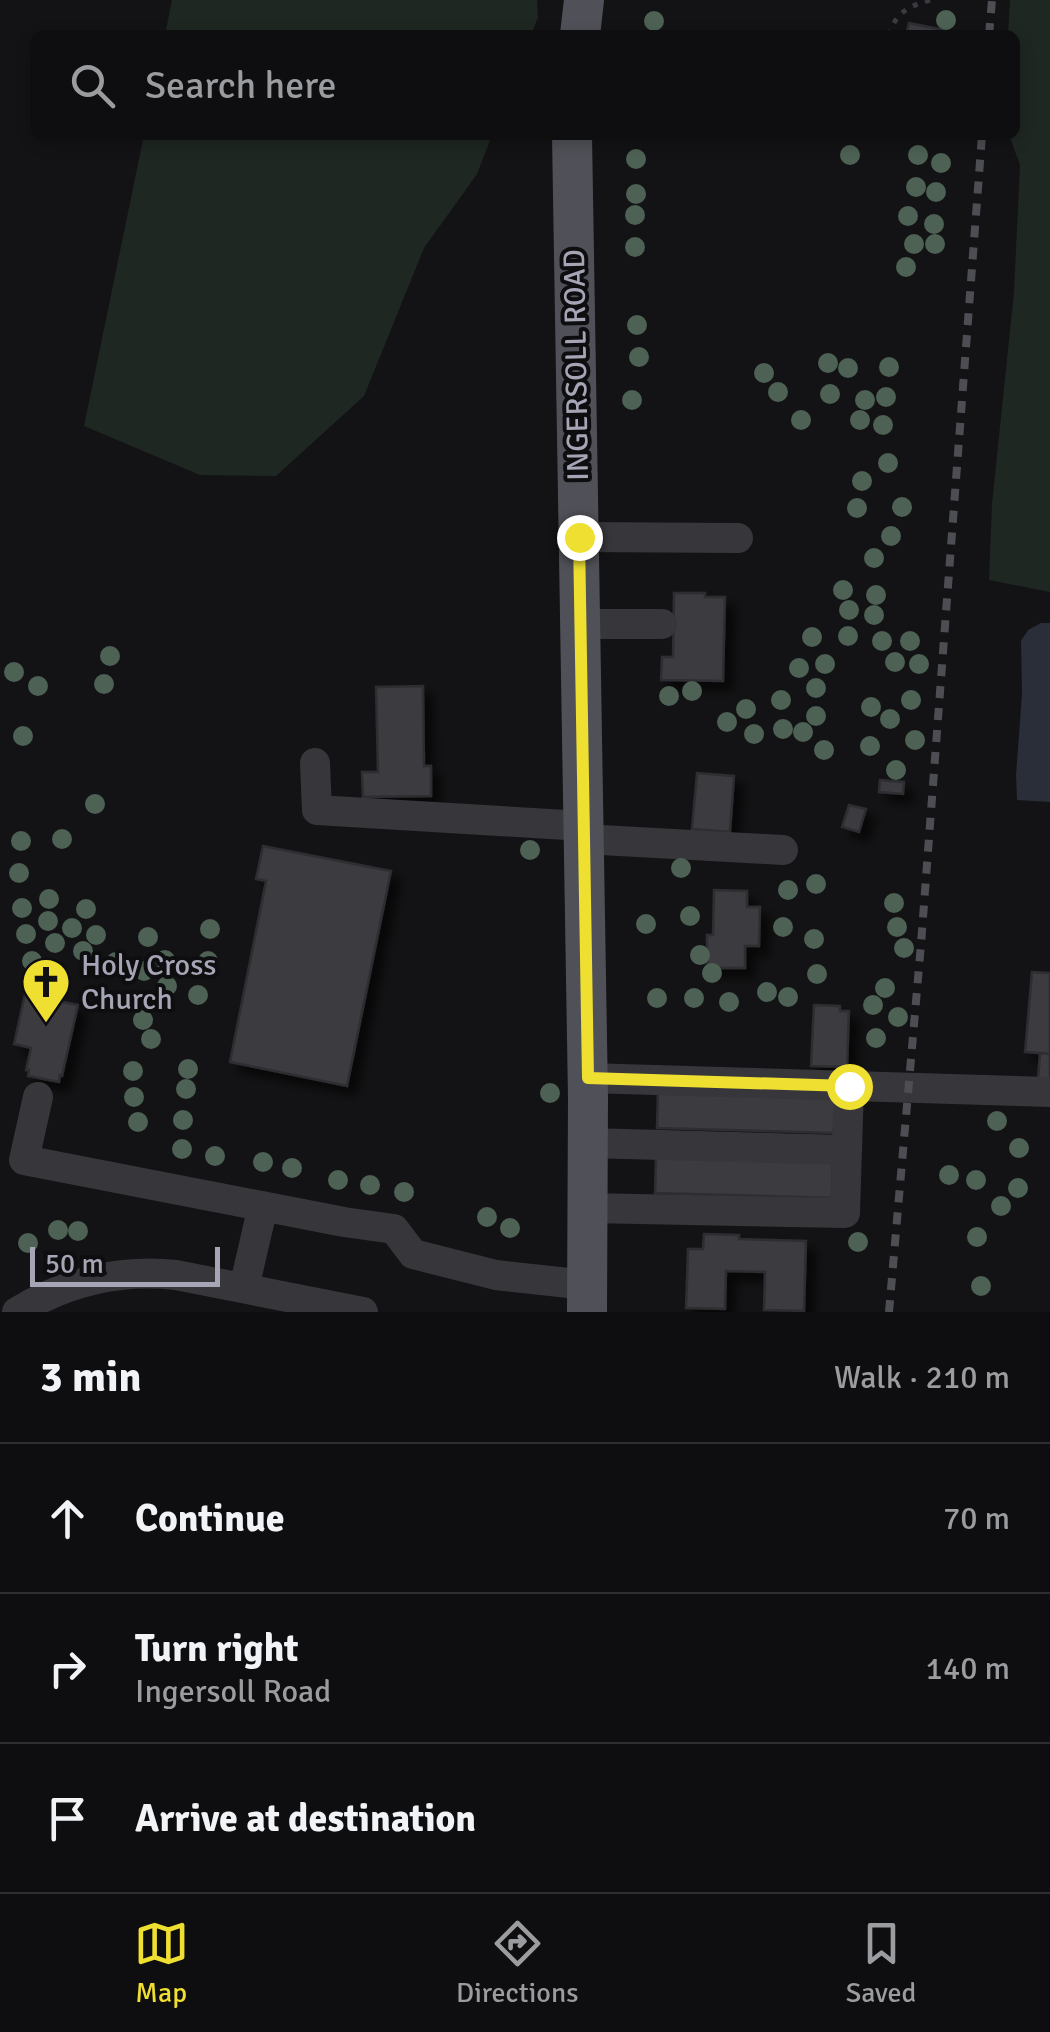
<!DOCTYPE html>
<meta charset="utf-8">
<style>
:root{--surface:#0e0e10;--page:#171719;--text:#f1f3f6;--muted:#9b9c9f;--line:#2e2e30;--accent:#efdf31}
body{margin:0;font-family:Signika,sans-serif;background:var(--page);color:var(--text)}
.scale{position:absolute;left:30px;bottom:25px;width:190px;box-sizing:border-box;padding-left:10px;border:5px solid #a5a5b5;border-top:0;font-size:28px;line-height:35px;white-space:nowrap;color:#a5a5b5;-webkit-text-stroke:8px #0e0e10;paint-order:stroke}
.stop{position:absolute;width:30px;height:30px;margin:-22px;border:8px solid #efdf31;border-radius:50%;background:#fff}
.stop.end{background:#efdf31;border-color:#fff;box-shadow:0 2px 10px #0008}
.list{margin:0;padding:0;list-style:none}
h2{display:flex;justify-content:space-between;align-items:center;height:130px;margin:0;padding:0 40px;font-size:42px}
h2 small{font-size:32px;font-weight:400;color:var(--muted)}
.list li{display:grid;grid-template-columns:65px 1fr auto;gap:30px;align-items:center;box-sizing:border-box;height:150px;padding:0 40px;border-top:2px solid var(--line)}
.list b{display:block;font-size:38px;white-space:nowrap}
.list p{margin:0;font-size:32px;white-space:nowrap;color:var(--muted)}
.list em{font-size:32px;font-style:normal;color:var(--muted)}
.icon{flex:none;width:55px;height:55px;fill:none;stroke:currentColor;stroke-width:2;stroke-linecap:round;stroke-linejoin:round}
.map{position:relative;flex:none;width:1050px;height:1312px;overflow:hidden}
.search{position:absolute;background:var(--surface);box-shadow:0 5px 15px #0003;left:30px;right:30px;top:30px;height:110px;display:flex;align-items:center;gap:25px;box-sizing:border-box;padding:0 35px;border-radius:15px;color:var(--muted);font-size:38px}
.sheet{height:580px;background:var(--surface)}
nav{display:flex;justify-content:space-around;align-items:center;box-sizing:border-box;height:140px;border-top:2px solid var(--line);background:var(--surface);font-size:28px;color:var(--muted)}
nav a{display:grid;justify-items:center;gap:5px}
nav .on{color:var(--accent)}
.map>svg:first-child{display:block}
</style>
<div class="map">
<svg width="1050" height="1312" viewBox="0 0 1050 1312">
<defs>
<filter id="shadow"><feDropShadow dx="9" dy="9" stdDeviation="5" flood-color="#0009"/></filter>
</defs>
<rect width="100%" height="100%" fill="#131315"/>
<path fill="#1f2722" d="M172,0H537L538,17L531,35H165Z
M1010,0H1050V592L989,580L992,504L1014,292L1020,165L1009,135H1015V35H1008Z
M144,135H492L477,174L424,248L364,396L276,476L200,475L84,426Z"/>
<path fill="#292e38" d="M1041,623H1050V802L1017,800L1016,775L1022,694L1021,641L1028,630Z"/>
<path fill="#3b3a3f" stroke="#2e2d31" stroke-width="2.5" filter="url(#shadow)" d="M909,23L949,31L948,35H906Z
M674,593H705V597H725L723,681L661,680L662,657H673Z
M423,686L424,766H431V796L363,797L362,772H378L376,687Z
M697,773L734,776L730,832L692,829Z
M880,780L904,782L903,794L879,792Z
M849,805L866,809L859,832L842,827Z
M263,846L391,871L347,1086L230,1062L266,881L256,879Z
M714,890L747,891V907H760L759,946H745V968H707V935H713Z
M1032,972L1050,973V1054L1025,1052Z
M25,994L78,1005L62,1076L60,1075L59,1082L28,1076L29,1070H26L31,1048L14,1044Z
M814,1005L840,1006V1011H849L847,1067L811,1066Z
M1040,1053L1050,1054V1080L1038,1079Z
M658,1091L836,1096L834,1133L657,1128Z
M656,1157L833,1162L832,1198L655,1193Z
M704,1234L739,1235V1239L806,1241L804,1311L764,1310L765,1272L726,1271L725,1309L686,1308L688,1249H703Z"/>
<g fill="none" stroke-linecap="round" stroke-linejoin="round">
<path stroke="#3a3a40" stroke-width="5" stroke-dasharray="5 8" stroke-linecap="butt" d="M889,35C895,13 909,6 930,0"/>
<path stroke="#36363b" stroke-width="30" d="M579,537L738,538
M580,624H662
M315,763L317,810L583,826
M583,839L783,850
M588,1078L1050,1092
M38,1097L24,1160L344,1222L394,1229L413,1254L496,1275L587,1285
M588,1143L847,1150
M588,1208L845,1213L849,1086
M244,1288L263,1206
M17,1312C65,1282 120,1269 176,1275L363,1312"/>
<path stroke="#505058" stroke-width="40" d="M580,35L584,0
M572,135L588,1098L587,1312"/>
<path stroke="#4d4d54" stroke-width="8" stroke-dasharray="12 10" stroke-linecap="butt" d="M989,35L992,0
M889,1312L921,944L982,135"/>
</g>
<g fill="#4d6154">
<circle cx="946" cy="20" r="10"/>
<circle cx="654" cy="21" r="10"/>
<circle cx="850" cy="155" r="10"/>
<circle cx="918" cy="155" r="10"/>
<circle cx="636" cy="159" r="10"/>
<circle cx="941" cy="163" r="10"/>
<circle cx="916" cy="187" r="10"/>
<circle cx="936" cy="192" r="10"/>
<circle cx="636" cy="194" r="10"/>
<circle cx="635" cy="215" r="10"/>
<circle cx="908" cy="216" r="10"/>
<circle cx="934" cy="224" r="10"/>
<circle cx="914" cy="244" r="10"/>
<circle cx="935" cy="244" r="10"/>
<circle cx="635" cy="247" r="10"/>
<circle cx="906" cy="267" r="10"/>
<circle cx="637" cy="325" r="10"/>
<circle cx="639" cy="357" r="10"/>
<circle cx="828" cy="363" r="10"/>
<circle cx="889" cy="367" r="10"/>
<circle cx="848" cy="368" r="10"/>
<circle cx="764" cy="373" r="10"/>
<circle cx="778" cy="392" r="10"/>
<circle cx="830" cy="394" r="10"/>
<circle cx="886" cy="397" r="10"/>
<circle cx="632" cy="400" r="10"/>
<circle cx="865" cy="400" r="10"/>
<circle cx="801" cy="420" r="10"/>
<circle cx="860" cy="420" r="10"/>
<circle cx="883" cy="425" r="10"/>
<circle cx="888" cy="463" r="10"/>
<circle cx="862" cy="481" r="10"/>
<circle cx="902" cy="507" r="10"/>
<circle cx="857" cy="508" r="10"/>
<circle cx="891" cy="536" r="10"/>
<circle cx="874" cy="558" r="10"/>
<circle cx="843" cy="590" r="10"/>
<circle cx="876" cy="595" r="10"/>
<circle cx="849" cy="610" r="10"/>
<circle cx="874" cy="615" r="10"/>
<circle cx="848" cy="636" r="10"/>
<circle cx="812" cy="637" r="10"/>
<circle cx="882" cy="641" r="10"/>
<circle cx="910" cy="641" r="10"/>
<circle cx="110" cy="656" r="10"/>
<circle cx="895" cy="662" r="10"/>
<circle cx="825" cy="664" r="10"/>
<circle cx="919" cy="664" r="10"/>
<circle cx="799" cy="668" r="10"/>
<circle cx="14" cy="672" r="10"/>
<circle cx="104" cy="684" r="10"/>
<circle cx="38" cy="686" r="10"/>
<circle cx="816" cy="688" r="10"/>
<circle cx="692" cy="691" r="10"/>
<circle cx="669" cy="696" r="10"/>
<circle cx="781" cy="700" r="10"/>
<circle cx="911" cy="700" r="10"/>
<circle cx="871" cy="707" r="10"/>
<circle cx="746" cy="709" r="10"/>
<circle cx="816" cy="716" r="10"/>
<circle cx="890" cy="719" r="10"/>
<circle cx="727" cy="722" r="10"/>
<circle cx="783" cy="729" r="10"/>
<circle cx="803" cy="732" r="10"/>
<circle cx="754" cy="734" r="10"/>
<circle cx="23" cy="736" r="10"/>
<circle cx="915" cy="740" r="10"/>
<circle cx="870" cy="746" r="10"/>
<circle cx="824" cy="750" r="10"/>
<circle cx="896" cy="770" r="10"/>
<circle cx="95" cy="804" r="10"/>
<circle cx="62" cy="839" r="10"/>
<circle cx="21" cy="841" r="10"/>
<circle cx="530" cy="850" r="10"/>
<circle cx="681" cy="868" r="10"/>
<circle cx="19" cy="873" r="10"/>
<circle cx="816" cy="884" r="10"/>
<circle cx="788" cy="890" r="10"/>
<circle cx="49" cy="899" r="10"/>
<circle cx="894" cy="903" r="10"/>
<circle cx="22" cy="908" r="10"/>
<circle cx="86" cy="909" r="10"/>
<circle cx="690" cy="916" r="10"/>
<circle cx="48" cy="921" r="10"/>
<circle cx="646" cy="924" r="10"/>
<circle cx="783" cy="927" r="10"/>
<circle cx="897" cy="927" r="10"/>
<circle cx="72" cy="928" r="10"/>
<circle cx="210" cy="929" r="10"/>
<circle cx="26" cy="934" r="10"/>
<circle cx="96" cy="935" r="10"/>
<circle cx="148" cy="937" r="10"/>
<circle cx="814" cy="939" r="10"/>
<circle cx="55" cy="943" r="10"/>
<circle cx="904" cy="948" r="10"/>
<circle cx="83" cy="951" r="10"/>
<circle cx="700" cy="955" r="10"/>
<circle cx="165" cy="960" r="10"/>
<circle cx="32" cy="961" r="10"/>
<circle cx="208" cy="961" r="10"/>
<circle cx="116" cy="962" r="10"/>
<circle cx="144" cy="971" r="10"/>
<circle cx="712" cy="973" r="10"/>
<circle cx="817" cy="974" r="10"/>
<circle cx="167" cy="986" r="10"/>
<circle cx="885" cy="988" r="10"/>
<circle cx="767" cy="992" r="10"/>
<circle cx="198" cy="995" r="10"/>
<circle cx="788" cy="997" r="10"/>
<circle cx="657" cy="998" r="10"/>
<circle cx="694" cy="998" r="10"/>
<circle cx="729" cy="1002" r="10"/>
<circle cx="873" cy="1005" r="10"/>
<circle cx="898" cy="1017" r="10"/>
<circle cx="143" cy="1020" r="10"/>
<circle cx="876" cy="1038" r="10"/>
<circle cx="151" cy="1039" r="10"/>
<circle cx="188" cy="1069" r="10"/>
<circle cx="133" cy="1071" r="10"/>
<circle cx="186" cy="1089" r="10"/>
<circle cx="550" cy="1093" r="10"/>
<circle cx="134" cy="1097" r="10"/>
<circle cx="183" cy="1120" r="10"/>
<circle cx="997" cy="1121" r="10"/>
<circle cx="138" cy="1122" r="10"/>
<circle cx="1019" cy="1148" r="10"/>
<circle cx="182" cy="1149" r="10"/>
<circle cx="215" cy="1156" r="10"/>
<circle cx="263" cy="1162" r="10"/>
<circle cx="292" cy="1168" r="10"/>
<circle cx="949" cy="1175" r="10"/>
<circle cx="338" cy="1180" r="10"/>
<circle cx="976" cy="1180" r="10"/>
<circle cx="370" cy="1185" r="10"/>
<circle cx="1018" cy="1188" r="10"/>
<circle cx="404" cy="1192" r="10"/>
<circle cx="1001" cy="1206" r="10"/>
<circle cx="487" cy="1217" r="10"/>
<circle cx="510" cy="1228" r="10"/>
<circle cx="58" cy="1230" r="10"/>
<circle cx="78" cy="1231" r="10"/>
<circle cx="977" cy="1237" r="10"/>
<circle cx="858" cy="1242" r="10"/>
<circle cx="28" cy="1243" r="10"/>
<circle cx="981" cy="1286" r="10"/>
</g>
<g fill="none" stroke-linecap="round" stroke-linejoin="round">
<path stroke="#efdf31" stroke-width="12" d="M579,537L588,1078L849,1086"/>
</g>
<defs>
<g id="church-pin" transform="scale(2.5)"><path d="M0 17L-7.5 6A9.5 9.5 0 1 1 7.5 6Z" fill="#efdf31" stroke="#0e0e10"/><path d="M-1.2-6h2.4v3.5h3.3v2.4h-3.3V6h-2.4V-.1h-3.3v-2.4h3.3Z" fill="#111"/></g>
</defs>
<g fill-rule="evenodd">
<use href="#church-pin" x="46" y="982"/>
</g>
<g text-anchor="middle" stroke-width="8" stroke-linejoin="round" paint-order="stroke">
<g font-size="30" fill="#a5a5b5" stroke="#0e0e10">
<text transform="translate(576 365) rotate(-91)" y="10">INGERSOLL ROAD</text>
</g>
<g font-size="30" fill="#a5a5b5" stroke="#0e0e10" text-anchor="start">
<text x="81" y="975">Holy Cross<tspan x="81" dy="34">Church</tspan></text>
</g>
</g>
</svg>
<div class="scale">50 m</div>
<div class="stop" style="left:849px;top:1086px"></div>
<div class="stop end" style="left:579px;top:537px"></div>
<div class="search"><svg class="icon" aria-label="search" viewBox="0 0 24 24"><circle cx="10" cy="10" r="6"/><path d="M15 15l6 6"/></svg>Search here</div>
</div>
<section class="sheet">
<h2>3 min<small>Walk · 210 m</small></h2>
<ul class="list">
<li><svg class="icon" aria-label="ahead" viewBox="0 0 24 24"><path d="M12 20V5M6 11l6-6 6 6"/></svg><div><b>Continue</b></div><em>70 m</em></li>
<li><svg class="icon" aria-label="right" viewBox="0 0 24 24"><path d="M7 20v-9h11M14 6l5 5-5 5"/></svg><div><b>Turn right</b><p>Ingersoll Road</p></div><em>140 m</em></li>
<li><svg class="icon" aria-label="arrive" viewBox="0 0 24 24"><path d="M6 21V4h12l-3 4 3 4H6"/></svg><div><b>Arrive at destination</b></div></li>
</ul>
</section>
<nav>
<a class="on"><svg class="icon" aria-label="map" viewBox="0 0 24 24"><path d="M3 6l6-2 6 2 6-2v14l-6 2-6-2-6 2zM9 4v14M15 6v14"/></svg>Map</a>
<a><svg class="icon" aria-label="directions" viewBox="0 0 24 24"><path d="M12 3l9 9-9 9-9-9zM9 14v-3h6M13 9l2 2-2 2"/></svg>Directions</a>
<a><svg class="icon" aria-label="saved" viewBox="0 0 24 24"><path d="M7 4h10v16l-5-4-5 4z"/></svg>Saved</a>
</nav>
